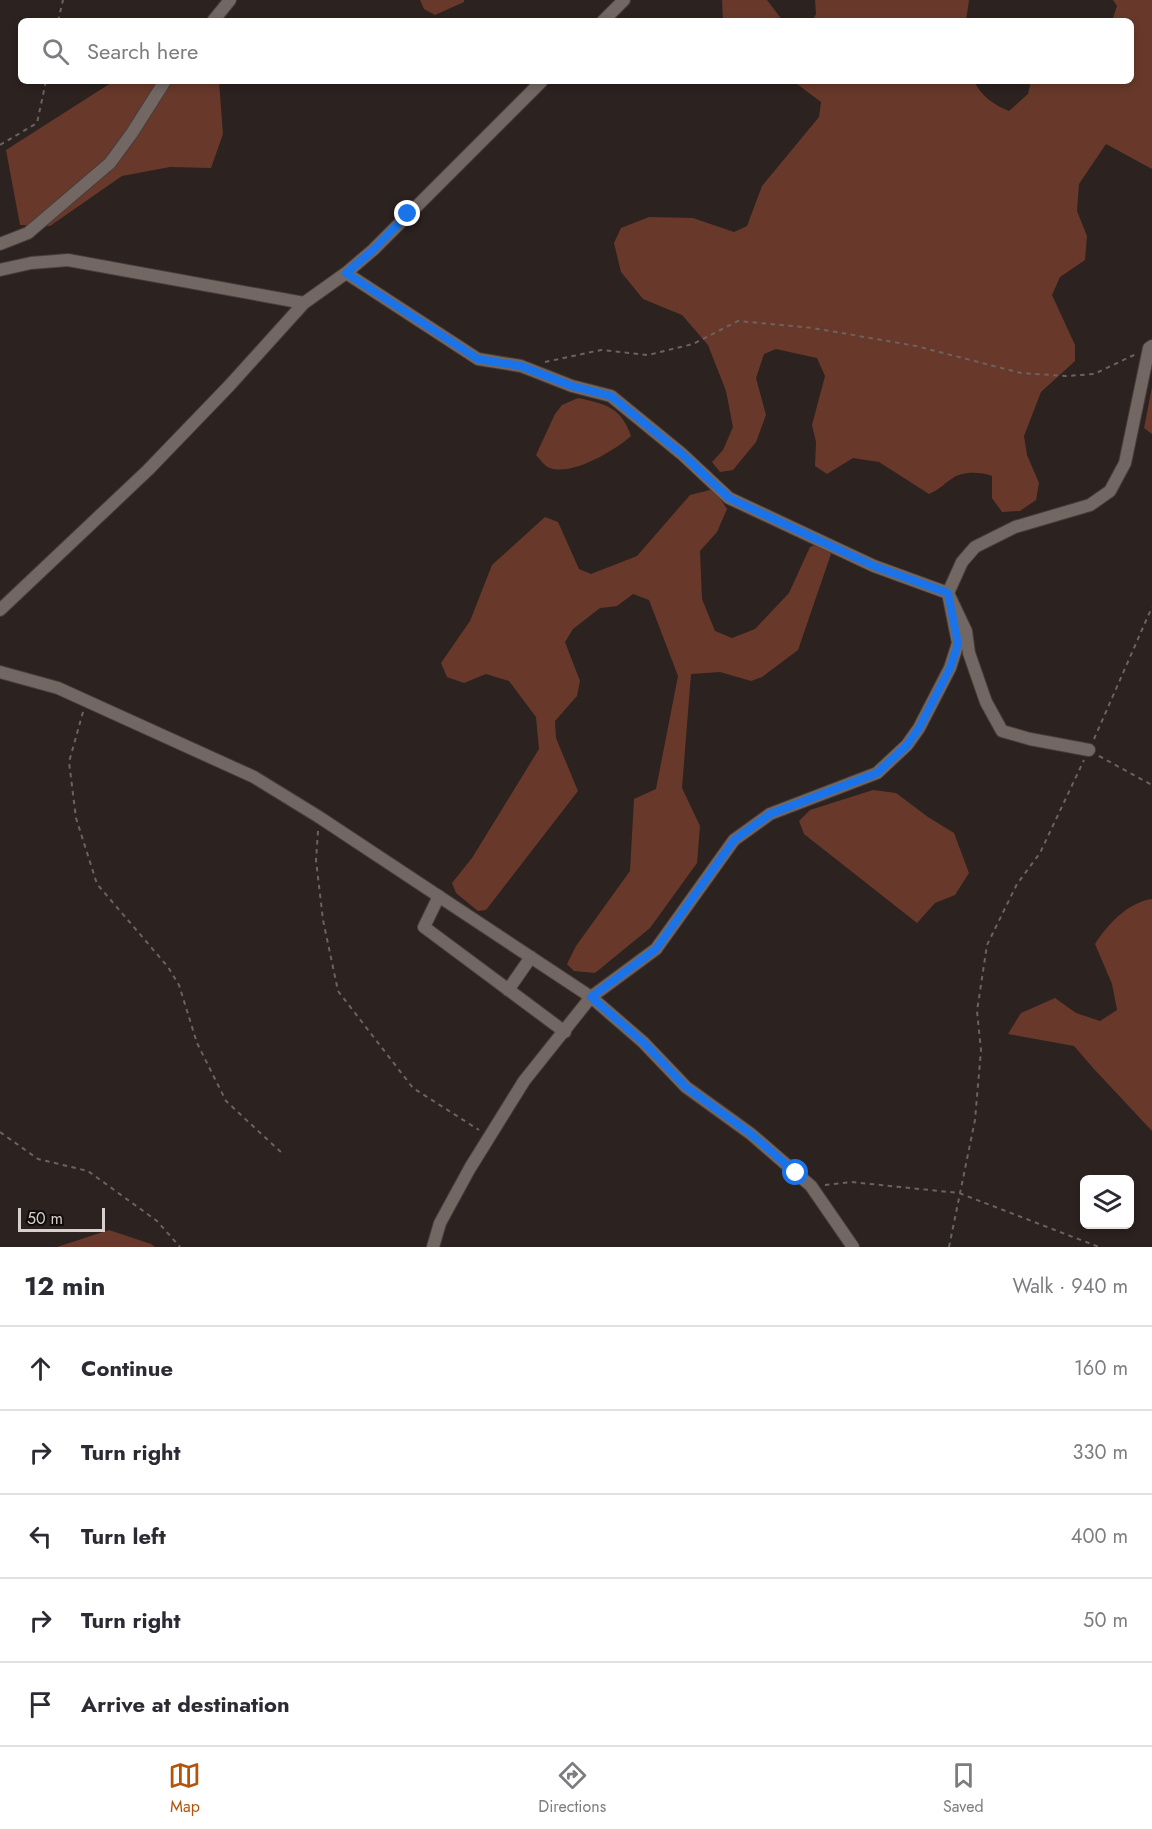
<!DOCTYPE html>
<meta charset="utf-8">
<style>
:root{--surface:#fff;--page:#f2f2f3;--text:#2b2b33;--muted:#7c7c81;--line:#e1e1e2;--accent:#b45309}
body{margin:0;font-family:Jost,sans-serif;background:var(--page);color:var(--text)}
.controls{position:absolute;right:18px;bottom:18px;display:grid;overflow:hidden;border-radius:9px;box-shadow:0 3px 9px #0003}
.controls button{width:54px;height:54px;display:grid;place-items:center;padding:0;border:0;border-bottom:2px solid var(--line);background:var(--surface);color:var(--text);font:30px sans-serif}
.scale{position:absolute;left:18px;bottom:15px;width:87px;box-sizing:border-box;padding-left:6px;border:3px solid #d7d0ce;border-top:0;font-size:16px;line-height:21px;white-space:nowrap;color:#d7d0ce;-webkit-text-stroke:4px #110c0b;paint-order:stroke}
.stop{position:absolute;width:18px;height:18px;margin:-14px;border:4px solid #1a73e8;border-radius:50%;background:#fff}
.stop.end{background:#1a73e8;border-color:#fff;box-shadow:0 2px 6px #0008}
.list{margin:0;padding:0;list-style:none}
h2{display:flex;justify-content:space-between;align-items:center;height:78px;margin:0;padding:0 24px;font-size:26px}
h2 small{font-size:20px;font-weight:400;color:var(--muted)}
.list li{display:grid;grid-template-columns:39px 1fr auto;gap:18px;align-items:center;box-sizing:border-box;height:84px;padding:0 24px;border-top:2px solid var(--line)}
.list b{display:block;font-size:22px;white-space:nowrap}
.list em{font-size:20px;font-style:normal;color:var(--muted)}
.icon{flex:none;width:33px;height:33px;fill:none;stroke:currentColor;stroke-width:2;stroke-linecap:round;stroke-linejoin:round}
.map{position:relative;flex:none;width:1152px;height:1247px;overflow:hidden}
.search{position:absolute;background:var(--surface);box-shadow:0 3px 9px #0003;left:18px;right:18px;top:18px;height:66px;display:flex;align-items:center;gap:15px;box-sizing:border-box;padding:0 21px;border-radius:9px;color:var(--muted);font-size:22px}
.sheet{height:498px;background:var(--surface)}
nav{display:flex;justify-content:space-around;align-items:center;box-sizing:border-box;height:84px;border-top:2px solid var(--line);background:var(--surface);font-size:16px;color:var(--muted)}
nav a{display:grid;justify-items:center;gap:3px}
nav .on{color:var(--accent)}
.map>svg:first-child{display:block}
</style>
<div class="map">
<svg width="1152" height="1247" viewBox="0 0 1152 1247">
<rect width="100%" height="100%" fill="#2c221f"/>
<path fill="#68392a" d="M420,0H464V2L435,15L424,9Z
M722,0H767L783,21H723Z
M815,0H969L966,21H812L816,14Z
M1113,0H1152V169L1106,144L1079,184L1077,211L1087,236L1085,260L1060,277L1052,295L1075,345V361L1041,392L1024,436L1027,455L1039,483L1036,500L1020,511L1002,512L992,498V476C981,472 963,471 953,478C943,484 941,489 929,494L879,462L853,458L827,474L815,466L816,442L812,425L825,376L817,358L776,349L764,354L756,378L766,415L756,442L733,470L720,472L712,462L723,450L733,427L726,391L708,345L682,315L643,299L621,272L614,243L621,228L649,217L693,218L734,232L747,226L762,186L819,117L821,102L793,81H974C981,96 994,105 1009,111L1028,94L1031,81H1131V21H1110L1113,18L1117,6Z
M114,81H219L223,134L211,168L170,167L122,176L50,226L20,225L6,150Z
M1152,387V434L1144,428Z
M578,398C606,404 621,407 631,436C614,451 572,476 550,468C544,466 540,459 536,455L555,414L562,405Z
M714,489L727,509L717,532L700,551L702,599L715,631L732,638L755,629L789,593L810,547L822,542L831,554L798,650L762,677L751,681L720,672L691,674L682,788L700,826L697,863L650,928L595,973L574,971L567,964L576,946L630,871L634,799L656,789L678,676L649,600L633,594L617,606L600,608L573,629L565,642L580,681L577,696L555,721L556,738L578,791L486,910L478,911L456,893L452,883L472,858L539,749L536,717L509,681L486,674L464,683L447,677L441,663L470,621L492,565L545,517L558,522L579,569L591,574L637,556L690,495Z
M873,790L896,793L928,817L954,833L969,873L955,895L935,903L917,923L804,834L799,821L810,810Z
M1152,899V1131L1094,1069L1074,1046L1008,1034L1021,1013L1055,998L1076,1013L1100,1021L1117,1010L1112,984L1095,944C1107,925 1128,902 1152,899Z
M109,1230L151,1244L155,1247H57Z"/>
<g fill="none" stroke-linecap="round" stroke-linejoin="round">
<g stroke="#473e3b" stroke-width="14">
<path id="minor" d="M213,21L230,0
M603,21L624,0
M0,244L28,233L110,163L132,133L165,81
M0,270L31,263L68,260L304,303
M346,273L478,359L521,366L572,386L611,396L682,454L729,498L874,566L948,593L966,631L969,653L986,702L1002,731L1030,739L1089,750
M0,610L148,470L229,386L304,303L346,273L373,250L542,81
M0,672L58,688L254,777L319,817L591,997L643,1042L686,1087L751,1134L811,1186L853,1247
M439,896L424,927L565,1032
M508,990L531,957
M433,1247L440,1223L470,1168L524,1081L591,997L656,949L734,840L770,814L877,773L907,745L919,728L950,668L958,643L948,593L962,562L975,547L1015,527L1090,505L1110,491L1125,463L1149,348L1152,346"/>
</g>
<path stroke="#6c6361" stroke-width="2" stroke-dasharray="4.5 4.5" stroke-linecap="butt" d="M58,21L63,0
M0,145L37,123L46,81
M545,362L601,350L648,355L693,344L738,321L813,328L916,346L1021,373L1066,376L1094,374L1136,354
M83,712L69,762L76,818L97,884L168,967L179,985L197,1043L226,1101L284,1155
M1094,739L1152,607
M1099,756L1152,785
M318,831L316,860L323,920L338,991L413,1088L479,1130
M0,1132L38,1159L88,1171L157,1221L180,1247
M825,1185L851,1182L959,1193L1099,1247
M949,1247L975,1120L981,1050L977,1011L987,945L1017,884L1040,853L1084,760"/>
<use href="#minor" stroke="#736763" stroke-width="12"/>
</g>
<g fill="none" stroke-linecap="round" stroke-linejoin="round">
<path stroke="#1a73e8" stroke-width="8" d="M408,214L373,250L346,273L478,359L521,366L572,386L611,396L682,454L729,498L874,566L948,593L958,644L950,668L919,728L907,745L877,773L770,814L734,840L656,949L591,997L643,1042L686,1087L751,1134L796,1173"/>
</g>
</svg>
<div class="controls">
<button><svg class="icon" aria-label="layers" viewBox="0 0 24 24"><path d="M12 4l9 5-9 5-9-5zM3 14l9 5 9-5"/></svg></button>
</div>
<div class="scale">50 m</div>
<div class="stop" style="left:796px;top:1173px"></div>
<div class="stop end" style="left:408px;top:214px"></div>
<div class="search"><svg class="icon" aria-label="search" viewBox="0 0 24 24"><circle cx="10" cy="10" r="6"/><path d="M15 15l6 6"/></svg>Search here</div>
</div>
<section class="sheet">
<h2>12 min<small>Walk · 940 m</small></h2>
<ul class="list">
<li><svg class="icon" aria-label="ahead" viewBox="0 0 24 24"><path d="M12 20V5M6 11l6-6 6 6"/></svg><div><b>Continue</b></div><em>160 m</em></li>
<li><svg class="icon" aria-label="right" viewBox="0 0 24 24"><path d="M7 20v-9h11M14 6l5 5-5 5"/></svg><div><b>Turn right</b></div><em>330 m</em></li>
<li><svg class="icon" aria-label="left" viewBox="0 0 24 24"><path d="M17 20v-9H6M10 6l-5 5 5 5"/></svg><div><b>Turn left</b></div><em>400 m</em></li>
<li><svg class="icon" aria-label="right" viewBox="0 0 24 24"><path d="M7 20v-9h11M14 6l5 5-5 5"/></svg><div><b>Turn right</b></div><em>50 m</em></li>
<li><svg class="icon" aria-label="arrive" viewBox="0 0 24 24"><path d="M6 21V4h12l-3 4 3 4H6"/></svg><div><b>Arrive at destination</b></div></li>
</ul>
</section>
<nav>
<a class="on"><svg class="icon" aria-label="map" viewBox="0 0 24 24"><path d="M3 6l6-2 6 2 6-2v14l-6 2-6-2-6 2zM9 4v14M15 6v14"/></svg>Map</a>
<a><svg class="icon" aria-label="directions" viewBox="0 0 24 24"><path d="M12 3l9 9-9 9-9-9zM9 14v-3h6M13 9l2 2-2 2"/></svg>Directions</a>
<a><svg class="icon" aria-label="saved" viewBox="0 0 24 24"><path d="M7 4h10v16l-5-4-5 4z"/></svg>Saved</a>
</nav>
